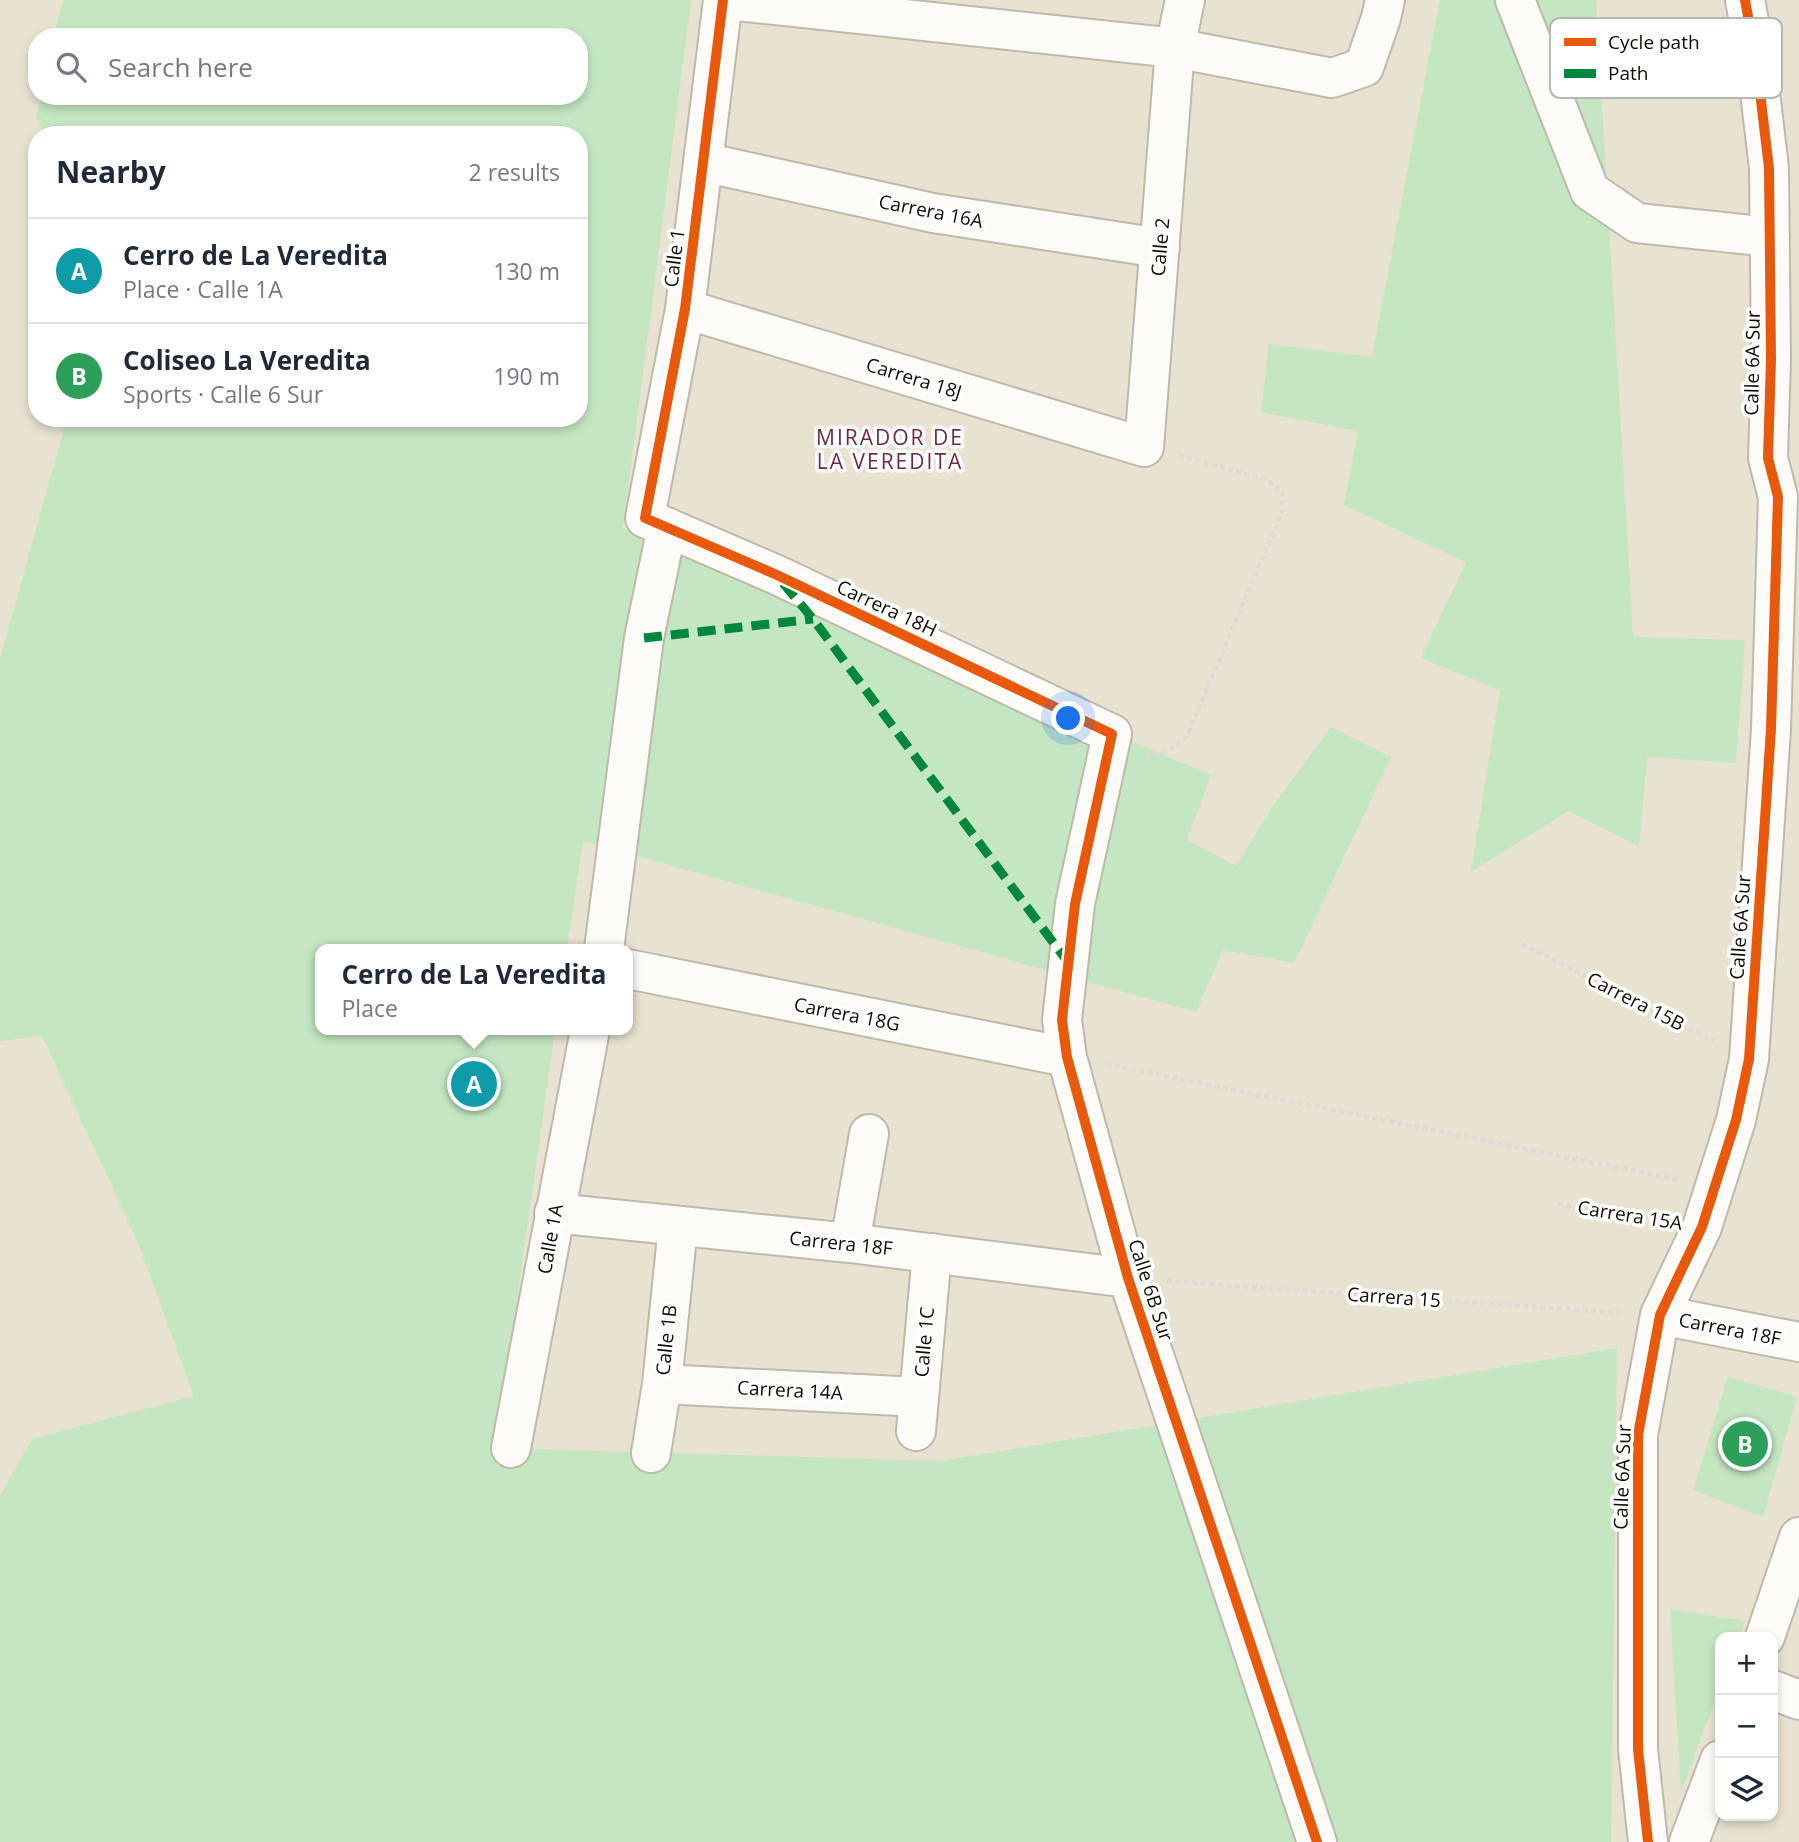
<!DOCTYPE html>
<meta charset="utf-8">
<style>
:root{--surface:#fff;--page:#f2f2f3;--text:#1f2937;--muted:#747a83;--line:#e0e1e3;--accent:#5b564a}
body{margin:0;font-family:"Open Sans",sans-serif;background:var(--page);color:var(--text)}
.controls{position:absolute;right:21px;bottom:21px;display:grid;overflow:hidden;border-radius:14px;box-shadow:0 4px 10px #0003}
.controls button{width:63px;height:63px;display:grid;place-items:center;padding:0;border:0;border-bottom:2px solid var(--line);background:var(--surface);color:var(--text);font:35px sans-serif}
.you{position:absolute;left:1069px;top:719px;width:24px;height:24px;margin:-18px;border:5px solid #fff;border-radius:50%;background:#1a73e8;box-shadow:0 0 0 10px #1a73e833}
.badge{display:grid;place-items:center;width:46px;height:46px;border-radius:50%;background:var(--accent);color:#fff;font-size:23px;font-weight:700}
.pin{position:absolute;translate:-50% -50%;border:4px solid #fff;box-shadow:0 2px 7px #0006}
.popup{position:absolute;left:315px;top:944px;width:318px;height:91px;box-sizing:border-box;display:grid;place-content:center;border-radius:14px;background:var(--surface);filter:drop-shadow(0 2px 5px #0005);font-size:23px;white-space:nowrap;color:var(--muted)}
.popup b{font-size:26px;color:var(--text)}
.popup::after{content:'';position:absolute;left:50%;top:100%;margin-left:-14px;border:14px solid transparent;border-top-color:var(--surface)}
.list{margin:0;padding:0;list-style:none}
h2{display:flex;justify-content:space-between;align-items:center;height:91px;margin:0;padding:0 28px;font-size:30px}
h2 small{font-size:23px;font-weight:400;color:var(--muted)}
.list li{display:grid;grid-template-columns:46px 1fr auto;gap:21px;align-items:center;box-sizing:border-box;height:105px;padding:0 28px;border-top:2px solid var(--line)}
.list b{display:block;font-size:26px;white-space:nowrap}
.list p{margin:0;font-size:23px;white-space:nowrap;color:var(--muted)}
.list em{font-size:23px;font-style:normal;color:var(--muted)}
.icon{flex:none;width:38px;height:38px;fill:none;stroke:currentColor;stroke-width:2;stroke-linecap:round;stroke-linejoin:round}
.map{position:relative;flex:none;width:1799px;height:1842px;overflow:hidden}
.search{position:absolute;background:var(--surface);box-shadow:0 4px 10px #0003;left:28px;top:28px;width:560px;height:77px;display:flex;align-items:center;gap:18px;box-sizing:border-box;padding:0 24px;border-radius:28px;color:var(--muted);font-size:26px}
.panel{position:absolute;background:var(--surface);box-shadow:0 4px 10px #0003;left:28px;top:126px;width:560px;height:301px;border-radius:28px}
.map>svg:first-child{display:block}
</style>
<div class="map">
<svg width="1799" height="1842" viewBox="0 0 1799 1842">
<rect width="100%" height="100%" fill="#e8e2d0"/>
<path fill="#c4e6c1" d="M63,0H691L623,528L1211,775L1187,840L1236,866L1275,803L1331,727L1391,757L1294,963L1223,950L1196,1012L583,841L567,949H320V1030H555L496,1448L941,1461L1617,1348L1611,1842H0V1496L32,1439L194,1396L137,1240L42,1036L0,1041V659L67,418H579V135H46L36,118L41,96H579V37H54Z
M1440,0H1596L1633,637L1745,640L1736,763L1647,757L1639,846L1568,811L1471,872L1500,690L1421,658L1466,562L1344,505L1358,431L1261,412L1269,344L1372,357Z
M1728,1377L1797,1397L1763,1517L1693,1490Z
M1670,1609L1745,1621L1739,1637H1720V1687L1681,1792Z"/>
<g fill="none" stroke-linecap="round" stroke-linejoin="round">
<g stroke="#beb9ab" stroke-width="42">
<path id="minor" d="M723,0L685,309L645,518L777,575L1112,734L1075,904L1062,1020L1067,1057L1128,1278L1317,1842
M727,0L1175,48L1332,78L1364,67L1381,18L1385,0
M1515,0L1590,191L1637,223L1770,237
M703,162L933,213L1160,248
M685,309L1144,447L1175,48L1185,0
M604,949L644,638L667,527
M628,969L1067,1057
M554,1213L850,1243L1128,1278
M850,1243L869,1134
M1660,1315L1799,1342
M662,1384L919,1397
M916,1431L932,1253
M511,1448L590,1030
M651,1453L662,1384L678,1226
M1765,1637L1799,1537
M1773,1690L1799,1700
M1648,1842L1638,1749V1435L1660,1315L1702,1227L1736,1120L1749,1059L1771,729L1778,497L1768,458L1771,359L1769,168L1756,59L1745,0
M1689,1842L1720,1760"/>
</g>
<path stroke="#dcdad5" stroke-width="4.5" stroke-dasharray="5 3.5" stroke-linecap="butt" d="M1146,754L1150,756L1171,749L1187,736L1283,510L1282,492L1266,479L1179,456
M1522,944L1714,1041
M1106,1064L1680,1180
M1558,1204L1666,1221
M1167,1281L1623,1313"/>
<use href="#minor" stroke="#fcfbf8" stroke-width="38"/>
<path stroke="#00873e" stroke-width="9" stroke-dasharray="18 9" stroke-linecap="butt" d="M783,583L813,619L1067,961
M644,638L813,619"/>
<g stroke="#fff" stroke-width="15">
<path id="cycleway" d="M723,0L685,309L645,518L777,575L1112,734L1075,904L1062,1020L1067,1057L1128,1278L1317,1842
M1648,1842L1638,1749V1435L1660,1315L1702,1227L1736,1120L1749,1059L1771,729L1778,497L1768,458L1771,359L1769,168L1756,59L1745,0"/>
</g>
<use href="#cycleway" stroke="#e8590c" stroke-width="10"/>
</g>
<g text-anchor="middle" stroke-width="7" stroke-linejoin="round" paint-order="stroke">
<g font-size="19" fill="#0f0b02" stroke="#fff">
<text transform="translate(931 211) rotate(11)" y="7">Carrera 16A</text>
<text transform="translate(1160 247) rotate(-85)" y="7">Calle 2</text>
<text transform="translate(674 258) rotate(-83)" y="7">Calle 1</text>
<text transform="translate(1752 363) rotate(-89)" y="7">Calle 6A Sur</text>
<text transform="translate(914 378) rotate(17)" y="7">Carrera 18J</text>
<text transform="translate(887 608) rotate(25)" y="7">Carrera 18H</text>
<text transform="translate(1740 927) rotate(-86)" y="7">Calle 6A Sur</text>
<text transform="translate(1636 1001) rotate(27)" y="7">Carrera 15B</text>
<text transform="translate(847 1014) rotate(11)" y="7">Carrera 18G</text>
<text transform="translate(1630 1215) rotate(9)" y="7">Carrera 15A</text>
<text transform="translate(550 1239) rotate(-80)" y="7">Calle 1A</text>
<text transform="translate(841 1243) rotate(6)" y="7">Carrera 18F</text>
<text transform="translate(1151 1290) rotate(72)" y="7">Calle 6B Sur</text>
<text transform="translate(1394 1297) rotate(4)" y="7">Carrera 15</text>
<text transform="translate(1730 1329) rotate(11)" y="7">Carrera 18F</text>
<text transform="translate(666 1340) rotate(-84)" y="7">Calle 1B</text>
<text transform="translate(924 1342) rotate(-85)" y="7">Calle 1C</text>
<text transform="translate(790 1390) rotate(3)" y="7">Carrera 14A</text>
<text transform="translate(1622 1477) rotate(-88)" y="7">Calle 6A Sur</text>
</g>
<g font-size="21" letter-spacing="2" fill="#702b41" stroke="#fff">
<text x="890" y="445">MIRADOR DE<tspan x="890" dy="24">LA VEREDITA</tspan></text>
</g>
</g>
<rect x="1550" y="18" width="232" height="80" rx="10" fill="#fff" stroke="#b7b6b3" stroke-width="2"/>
<rect x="1564" y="38" width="32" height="8" fill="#e8590c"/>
<rect x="1564" y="69" width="32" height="9" fill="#00873e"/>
<g font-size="19" fill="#0f0b02">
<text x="1608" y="49">Cycle path</text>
<text x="1608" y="80">Path</text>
</g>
</svg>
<div class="controls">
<button>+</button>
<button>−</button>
<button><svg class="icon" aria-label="layers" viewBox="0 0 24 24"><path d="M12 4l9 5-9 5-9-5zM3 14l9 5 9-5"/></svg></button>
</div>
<div class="you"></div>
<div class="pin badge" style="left:474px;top:1084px;background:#0f9aa8">A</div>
<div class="popup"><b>Cerro de La Veredita</b>Place</div>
<div class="pin badge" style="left:1745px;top:1444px;background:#2e9e5b">B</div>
<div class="search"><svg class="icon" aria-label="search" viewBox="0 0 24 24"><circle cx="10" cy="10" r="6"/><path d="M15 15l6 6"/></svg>Search here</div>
<section class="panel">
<h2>Nearby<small>2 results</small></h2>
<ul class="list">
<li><span class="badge" style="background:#0f9aa8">A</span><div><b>Cerro de La Veredita</b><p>Place · Calle 1A</p></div><em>130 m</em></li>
<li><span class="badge" style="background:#2e9e5b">B</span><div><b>Coliseo La Veredita</b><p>Sports · Calle 6 Sur</p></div><em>190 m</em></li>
</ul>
</section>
</div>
